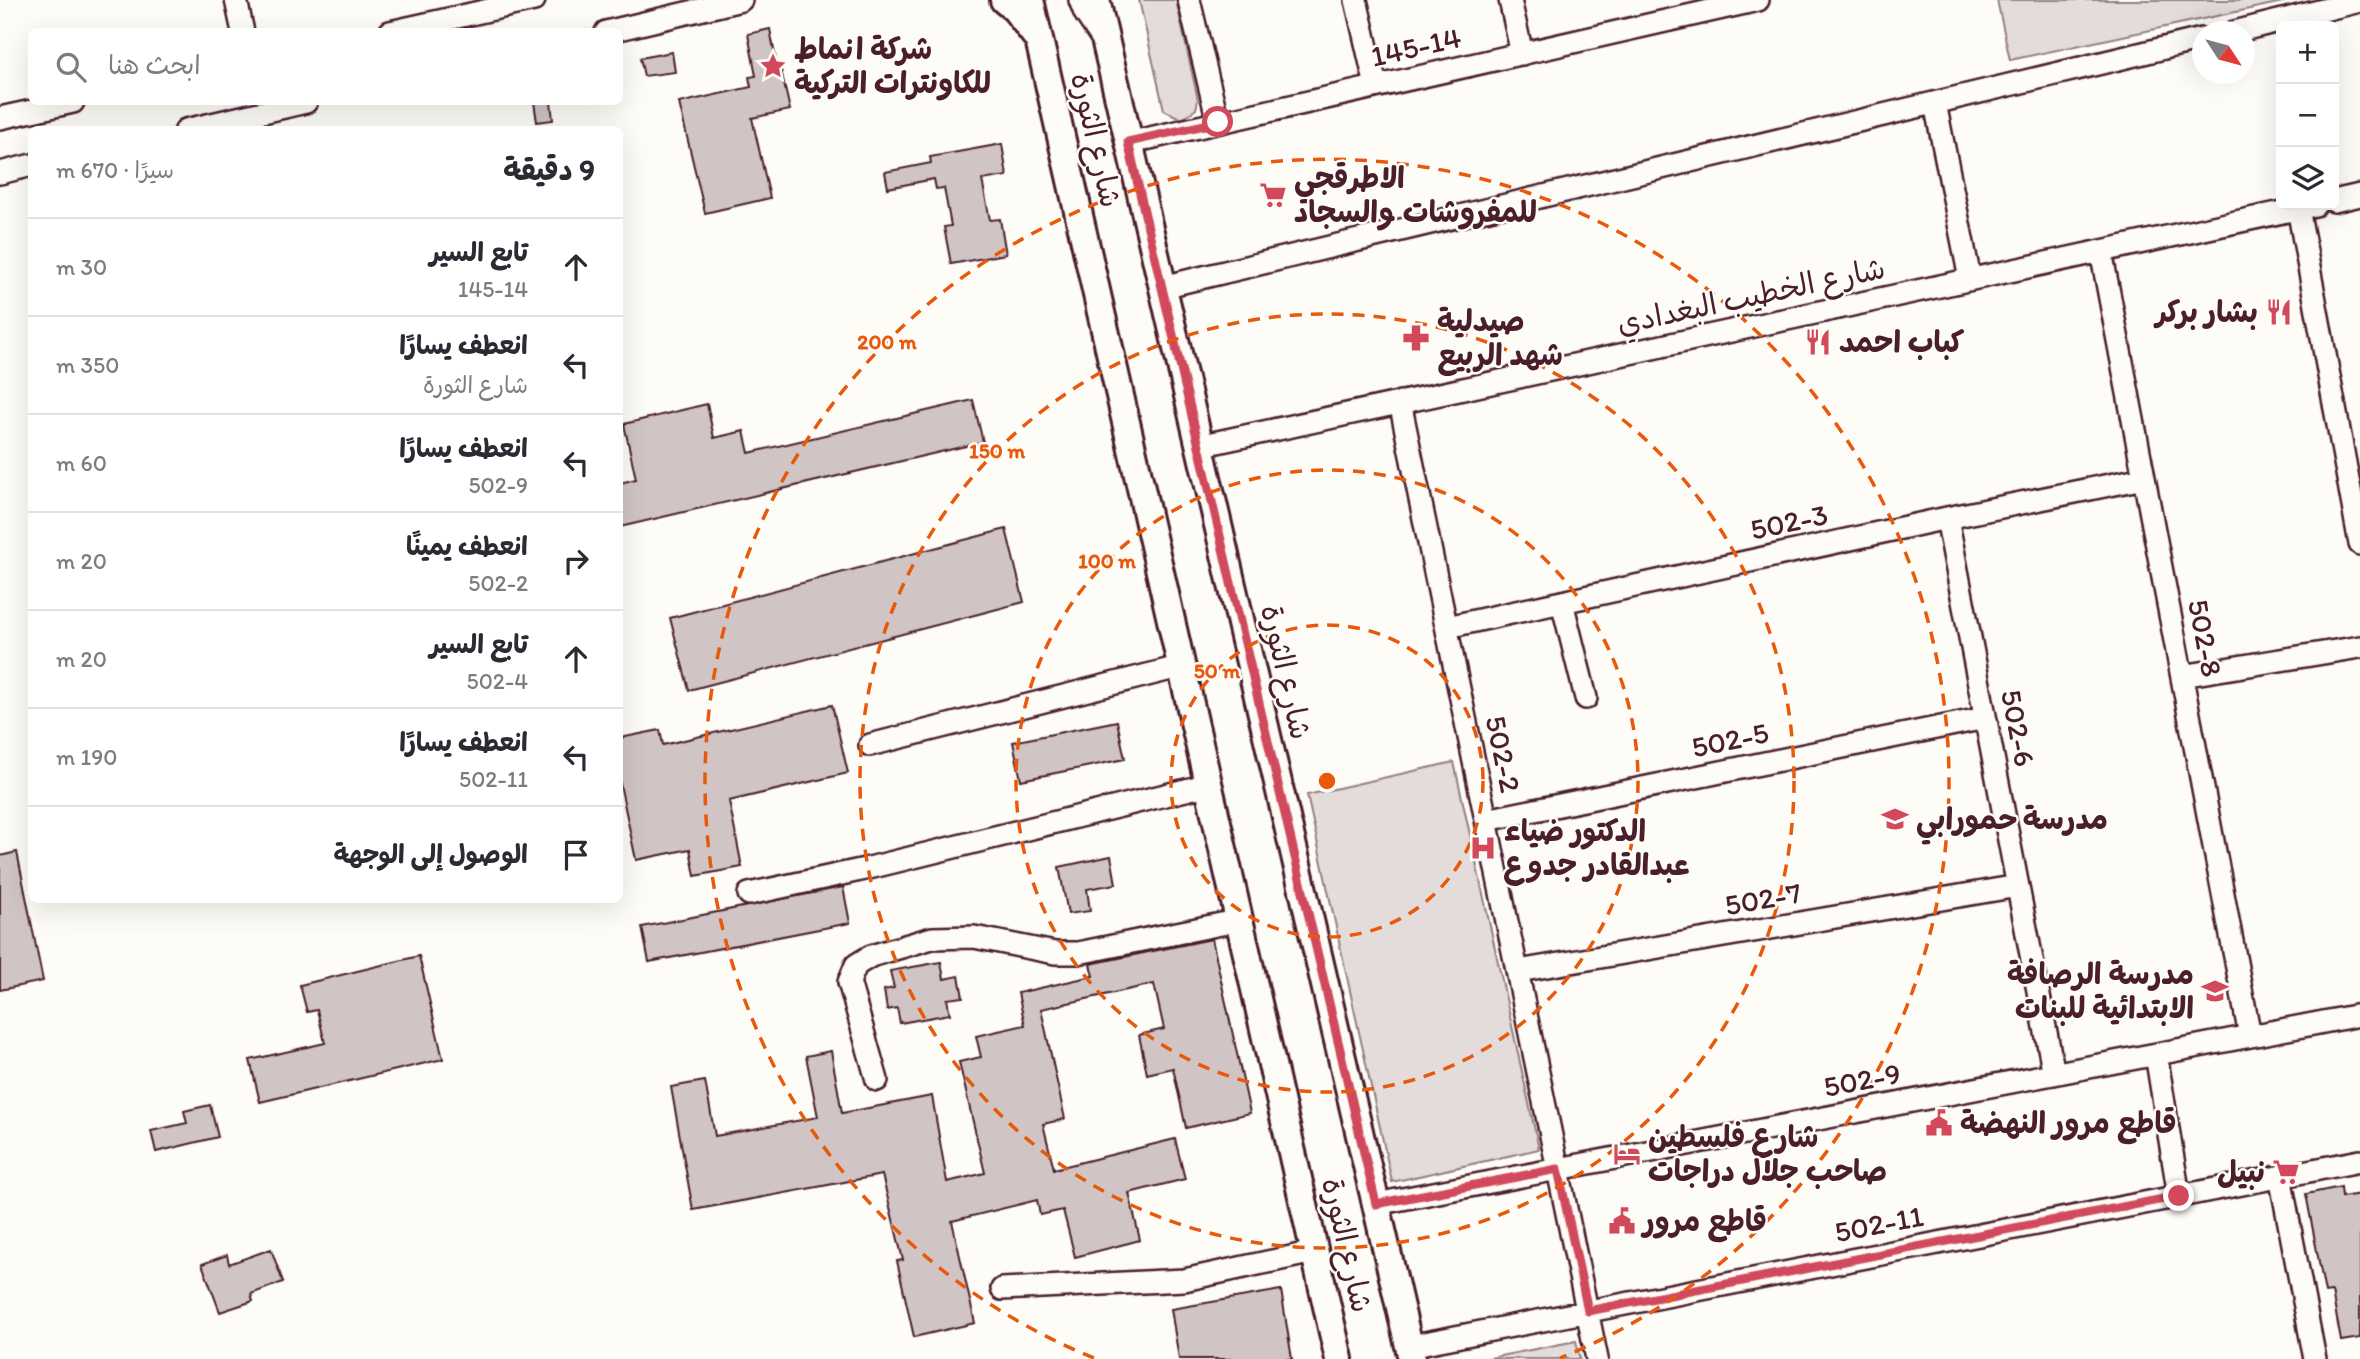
<!DOCTYPE html>
<html lang="ar">
<meta charset="utf-8">
<style>
:root{--surface:#fff;--page:#f2f2f3;--text:#2b2b33;--muted:#7c7c81;--line:#e1e1e2}
body{margin:0;font-family:Itim,"Playpen Sans Arabic",sans-serif;background:var(--page);color:var(--text);direction:rtl}
.controls{position:absolute;right:21px;top:21px;display:grid;overflow:hidden;border-radius:10px;box-shadow:0 7px 28px #0002}
.controls button{width:63px;height:63px;display:grid;place-items:center;padding:0;border:0;border-bottom:2px solid var(--line);background:var(--surface);color:var(--text);font:35px sans-serif}
.compass{position:absolute;left:2192px;top:21px;width:63px;height:63px;border-radius:50%;background:var(--surface);box-shadow:0 7px 28px #0002;rotate:126deg}
.stop{position:absolute;width:21px;height:21px;margin:-16px;border:5px solid #d1495b;border-radius:50%;background:#fff}
.stop.end{background:#d1495b;border-color:#fff;box-shadow:0 2px 7px #0008}
.list{margin:0;padding:0;list-style:none}
h2{display:flex;justify-content:space-between;align-items:center;height:91px;margin:0;padding:0 28px;font-size:30px}
h2 small{font-size:23px;font-weight:400;color:var(--muted)}
.list li{display:grid;grid-template-columns:46px 1fr auto;gap:21px;align-items:center;box-sizing:border-box;height:98px;padding:0 28px;border-top:2px solid var(--line)}
.list b{display:block;font-size:26px;white-space:nowrap}
.list p{margin:0;font-size:23px;white-space:nowrap;color:var(--muted)}
.list em{font-size:23px;font-style:normal;color:var(--muted)}
.icon{flex:none;width:38px;height:38px;fill:none;stroke:currentColor;stroke-width:2;stroke-linecap:round;stroke-linejoin:round}
.map{position:relative;flex:none;width:2360px;height:1359px;overflow:hidden;direction:ltr}
.search{position:absolute;background:var(--surface);box-shadow:0 7px 28px #0002;left:28px;top:28px;width:595px;height:77px;display:flex;align-items:center;gap:18px;box-sizing:border-box;padding:0 24px;border-radius:10px;color:var(--muted);font-size:26px}
.panel{position:absolute;background:var(--surface);box-shadow:0 7px 28px #0002;left:28px;top:126px;width:595px;height:777px;border-radius:10px;direction:rtl}
.map>svg:first-child{display:block}
</style>
<div class="map">
<svg width="2360" height="1359" viewBox="0 0 2360 1359">
<rect width="100%" height="100%" fill="#fdfcf7"/>
<filter id="ink" filterUnits="userSpaceOnUse"><feTurbulence type="fractalNoise" baseFrequency=".0143" numOctaves="2"/><feDisplacementMap in="SourceGraphic" scale="14" xChannelSelector="R" yChannelSelector="G"/><feConvolveMatrix kernelMatrix="1 2 1 2 8 2 1 2 1" color-interpolation-filters="sRGB"/></filter>
<g filter="url(#ink)">
<path fill="#e3dcda" stroke="#967e82" stroke-width="2" d="M1139,0H1176L1198,100L1196,109L1182,119L1164,110Z
M1997,0H2292L2010,60Z
M1454,762L1539,1149L1392,1182L1307,795Z
M1576,1341L1580,1359H1485Z"/>
<path fill="#d0c5c4" stroke="#4a1f2b" stroke-width="2" d="M770,29L778,71L781,70L790,110L752,118L770,198L705,213L679,103L751,87L749,77L756,76L748,34Z
M672,52L675,72L644,76L640,58Z
M534,102H551L553,120L537,122Z
M1002,144L1007,176L982,180L990,220L1000,219L1006,254L951,264L944,227L951,226L944,188L936,189L934,179L888,188L885,172L931,163L930,157Z
M973,400L983,442L620,527V483L636,479L624,424L707,404L714,438L744,431L749,453Z
M1006,529L1024,602L689,690L670,618Z
M832,705L848,773L729,801L742,867L695,876L690,849L636,860L620,784V738L660,730L663,745Z
M1117,721L1125,759L1021,780L1013,742Z
M17,852L43,981L0,990V856Z
M1111,856L1116,884L1087,889L1090,911L1068,914L1059,867Z
M843,887L850,923L649,962L642,927Z
M1212,939L1250,1113L1186,1128L1173,1068L1147,1074L1139,1035L1164,1029L1154,984L1041,1009L1065,1119L1043,1124L1054,1169L1175,1139L1185,1179L1129,1193L1140,1240L1075,1257L1063,1210L1040,1215L1037,1200L952,1221L975,1323L914,1337L897,1261L903,1260L882,1175L693,1210L671,1087L705,1081L715,1136L818,1117L806,1056L831,1051L842,1113L932,1096L947,1182L985,1173L959,1062L981,1057L976,1036L1025,1025L1018,993L1093,976L1090,964Z
M419,956L443,1059L260,1102L250,1060L325,1043L317,1010L307,1012L300,985Z
M941,962L944,979L959,976L963,997L947,999L950,1014L900,1023L897,1008L887,1010L884,990L894,988L890,971Z
M210,1105L218,1137L156,1152L151,1131L187,1123L184,1111Z
M2341,1187L2342,1197L2360,1194V1338L2341,1341L2332,1292L2325,1293L2306,1194Z
M271,1249L283,1282L251,1294L253,1301L220,1312L202,1264L227,1255L229,1264Z
M1281,1290L1292,1359H1179L1171,1309Z"/>
<g fill="none" stroke-linecap="round" stroke-linejoin="round">
<g stroke="#4a1f2b" stroke-width="26">
<path id="minor" d="M236,0L243,32
M1080,0L1085,13L1101,37
M1189,0L1218,122
M1356,0L1376,86
M1510,0L1522,54
M390,32L534,0
M606,32L741,0
M2234,32L2360,1
M1935,103L1970,279
M0,118L73,102
M186,130L306,102
M1128,143L1758,0
M0,173L32,165
M2334,201L2360,195
M2298,208L2360,544
M2101,251L2250,1036
M1162,287L2202,39
M1400,402L1597,1359
M1199,446L2315,205
M1947,518L2054,1074
M1562,602L1586,698
M1447,627L1947,518L2144,478
M2182,676L2360,647
M870,745L1183,666
M1486,820L1985,718
M749,894L865,869L1210,784
M1518,971L2018,886
M2156,1054L2179,1196
M877,1080L849,982L856,965L871,956L932,938L974,937L1055,953H1078L1241,920
M2280,1176L2315,1359
M1376,1204L2360,1015
M1002,1289L1184,1280L1314,1252
M1409,1346L2360,1161"/>
</g>
<g stroke="#4a1f2b" stroke-width="32">
<path id="major" d="M1004,0L1015,9L1035,35
M1030,0L1339,1359
M1096,0L1412,1359"/>
</g>
<use href="#minor" stroke="#fdfcf7" stroke-width="21"/>
<use href="#major" stroke="#fdfcf7" stroke-width="26"/>
</g>
</g>
<g fill="none" stroke-linecap="round" stroke-linejoin="round" filter="url(#ink)">
<path stroke="#d1495b" stroke-width="9" d="M1218,122L1128,142L1376,1204L1558,1169L1588,1311L2179,1196"/>
</g>
<g fill="none" stroke="#e8590c" stroke-width="3.5" stroke-dasharray="12 9">
<circle cx="1327" cy="781" r="156"/>
<circle cx="1327" cy="781" r="311"/>
<circle cx="1327" cy="781" r="467"/>
<path d="M1094 1358A622 622 0 1 1 1560 1358"/>
</g>
<defs>
<g id="sight-bare" transform="scale(2.1)"><path d="M0-6L1.8-2.2L6-1.7L2.9 1.2L3.7 5.4L0 3.3L-3.7 5.4L-2.9 1.2L-6-1.7L-1.8-2.2Z" fill="#d1495b" stroke="#fdfcf7" stroke-width="2.5" paint-order="stroke"/></g>
<g id="supermarket-bare" transform="scale(2.1)"><path d="M-6-5.5h2.5l.6 2H6L4.5 2H-2.5L-4.4-4H-6ZM-1.5 3.2a1.3 1.3 0 1 0 .1 0ZM3 3.2a1.3 1.3 0 1 0 .1 0Z" fill="#d1495b" stroke="#fdfcf7" stroke-width="2.5" paint-order="stroke"/></g>
<g id="restaurant-bare" transform="scale(2.1)"><path d="M-5-6h1v4h1v-4h1v4h1v-4h1v5L-1.5 .5V6h-2V.5L-5-1ZM5-6V6H3V1.5H1.5Q1.5-4 5-6Z" fill="#d1495b" stroke="#fdfcf7" stroke-width="2.5" paint-order="stroke"/></g>
<g id="pharmacy-bare" transform="scale(2.1)"><path d="M-2-6h4v4h4v4h-4v4h-4v-4h-4v-4h4Z" fill="#d1495b" stroke="#fdfcf7" stroke-width="2.5" paint-order="stroke"/></g>
<g id="school-bare" transform="scale(2.1)"><path d="M0-5L7-2L0 1L-7-2ZM-4 1L0 2.5L4 1V4Q0 6-4 4Z" fill="#d1495b" stroke="#fdfcf7" stroke-width="2.5" paint-order="stroke"/></g>
<g id="hospital-bare" transform="scale(2.1)"><path d="M-5-5h3v3.5h4V-5h3V5h-3V1.5h-4V5h-3Z" fill="#d1495b" stroke="#fdfcf7" stroke-width="2.5" paint-order="stroke"/></g>
<g id="civic-bare" transform="scale(2.1)"><path d="M-.6-6.5H3V-4.5H.6V-3L4-1V1h2V6H-6V1h2V-1L-.6-3ZM-1.2 2.5V6h2.4V2.5Z" fill="#d1495b" stroke="#fdfcf7" stroke-width="2.5" paint-order="stroke"/></g>
<g id="hotel-bare" transform="scale(2.1)"><path d="M-6-4.5h1.5V1H6V5H4.5V3h-9V5H-6ZM-4 0a1.8 1.8 0 1 1 3.6 0ZM.5 0V-2.5h3Q6-2.5 6 0Z" fill="#d1495b" stroke="#fdfcf7" stroke-width="2.5" paint-order="stroke"/></g>
</defs>
<g fill-rule="evenodd">
<use href="#sight-bare" x="773" y="66"/>
<use href="#supermarket-bare" x="1273" y="195"/>
<use href="#restaurant-bare" x="2279" y="312"/>
<use href="#pharmacy-bare" x="1416" y="338"/>
<use href="#restaurant-bare" x="1818" y="342"/>
<use href="#school-bare" x="1895" y="819"/>
<use href="#hospital-bare" x="1483" y="848"/>
<use href="#school-bare" x="2215" y="991"/>
<use href="#civic-bare" x="1939" y="1123"/>
<use href="#hotel-bare" x="1627" y="1154"/>
<use href="#supermarket-bare" x="2286" y="1172"/>
<use href="#civic-bare" x="1622" y="1221"/>
</g>
<g text-anchor="middle" stroke-width="5" stroke-linejoin="round" paint-order="stroke">
<g font-size="30" fill="#4a1f2b" stroke="#fdfcf7">
<text transform="translate(1416 47) rotate(-13)" y="10">145-14</text>
<text transform="translate(1096 140) rotate(77)" y="10">شارع الثورة</text>
<text transform="translate(1751 296) rotate(-12)" y="10">شارع الخطيب البغدادي</text>
<text transform="translate(1789 522) rotate(-12)" y="10">502-3</text>
<text transform="translate(2205 638) rotate(79)" y="10">502-8</text>
<text transform="translate(1286 672) rotate(77)" y="10">شارع الثورة</text>
<text transform="translate(2018 728) rotate(79)" y="10">502-6</text>
<text transform="translate(1730 740) rotate(-12)" y="10">502-5</text>
<text transform="translate(1503 754) rotate(78)" y="10">502-2</text>
<text transform="translate(1763 899) rotate(-10)" y="10">502-7</text>
<text transform="translate(1862 1080) rotate(-11)" y="10">502-9</text>
<text transform="translate(1879 1224) rotate(-11)" y="10">502-11</text>
<text transform="translate(1347 1245) rotate(77)" y="10">شارع الثورة</text>
</g>
<g font-size="30" font-weight="bold" fill="#4a1f2b" stroke="#fdfcf7" text-anchor="start">
<text x="794" y="59">شركة انماط<tspan x="794" dy="34">للكاونترات التركية</tspan></text>
<text x="1294" y="188">الاطرقجي<tspan x="1294" dy="34">للمفروشات والسجاد</tspan></text>
<text x="2258" y="322" text-anchor="end">بشار بركر</text>
<text x="1437" y="331">صيدلية<tspan x="1437" dy="34">شهد الربيع</tspan></text>
<text x="1839" y="352">كباب احمد</text>
<text x="1916" y="829">مدرسة حمورابي</text>
<text x="1504" y="841">الدكتور ضياء<tspan x="1504" dy="34">عبدالقادر جدوع</tspan></text>
<text x="2194" y="984" text-anchor="end">مدرسة الرصافة<tspan x="2194" dy="34">الابتدائية للبنات</tspan></text>
<text x="1960" y="1133">قاطع مرور النهضة</text>
<text x="1648" y="1147">شارع فلسطين<tspan x="1648" dy="34">صاحب جلال دراجات</tspan></text>
<text x="2265" y="1182" text-anchor="end">نبيل</text>
<text x="1643" y="1231">قاطع مرور</text>
</g>
</g>
<circle cx="1327" cy="781" r="10" fill="#e8590c" stroke="#fdfcf7" stroke-width="3.5"/>
<g font-size="21" text-anchor="middle" font-weight="bold" fill="#e8590c" stroke="#fdfcf7" stroke-width="5" stroke-linejoin="round" paint-order="stroke">
<text x="887" y="349">200 m</text>
<text x="997" y="458">150 m</text>
<text x="1107" y="568">100 m</text>
<text x="1217" y="678">50 m</text>
</g>
</svg>
<div class="controls">
<button>+</button>
<button>−</button>
<button><svg class="icon" aria-label="layers" viewBox="0 0 24 24"><path d="M12 4l9 5-9 5-9-5zM3 14l9 5 9-5"/></svg></button>
</div>
<svg class="compass" viewBox="-18 -18 36 36"><path d="M0-13l5 13h-10z" fill="#e53935"/><path d="M0 13l5-13h-10z" fill="#7c7c81"/></svg>
<div class="stop" style="left:1218px;top:122px"></div>
<div class="stop end" style="left:2179px;top:1196px"></div>
<div class="search"><svg class="icon" aria-label="search" viewBox="0 0 24 24"><circle cx="10" cy="10" r="6"/><path d="M15 15l6 6"/></svg>ابحث هنا</div>
<section class="panel">
<h2>9 دقيقة<small>سيرًا · 670 m</small></h2>
<ul class="list">
<li><svg class="icon" aria-label="ahead" viewBox="0 0 24 24"><path d="M12 20V5M6 11l6-6 6 6"/></svg><div><b>تابع السير</b><p>145-14</p></div><em>30 m</em></li>
<li><svg class="icon" aria-label="left" viewBox="0 0 24 24"><path d="M17 20v-9H6M10 6l-5 5 5 5"/></svg><div><b>انعطف يسارًا</b><p>شارع الثورة</p></div><em>350 m</em></li>
<li><svg class="icon" aria-label="left" viewBox="0 0 24 24"><path d="M17 20v-9H6M10 6l-5 5 5 5"/></svg><div><b>انعطف يسارًا</b><p>502-9</p></div><em>60 m</em></li>
<li><svg class="icon" aria-label="right" viewBox="0 0 24 24"><path d="M7 20v-9h11M14 6l5 5-5 5"/></svg><div><b>انعطف يمينًا</b><p>502-2</p></div><em>20 m</em></li>
<li><svg class="icon" aria-label="ahead" viewBox="0 0 24 24"><path d="M12 20V5M6 11l6-6 6 6"/></svg><div><b>تابع السير</b><p>502-4</p></div><em>20 m</em></li>
<li><svg class="icon" aria-label="left" viewBox="0 0 24 24"><path d="M17 20v-9H6M10 6l-5 5 5 5"/></svg><div><b>انعطف يسارًا</b><p>502-11</p></div><em>190 m</em></li>
<li><svg class="icon" aria-label="arrive" viewBox="0 0 24 24"><path d="M6 21V4h12l-3 4 3 4H6"/></svg><div><b>الوصول إلى الوجهة</b></div></li>
</ul>
</section>
</div>
